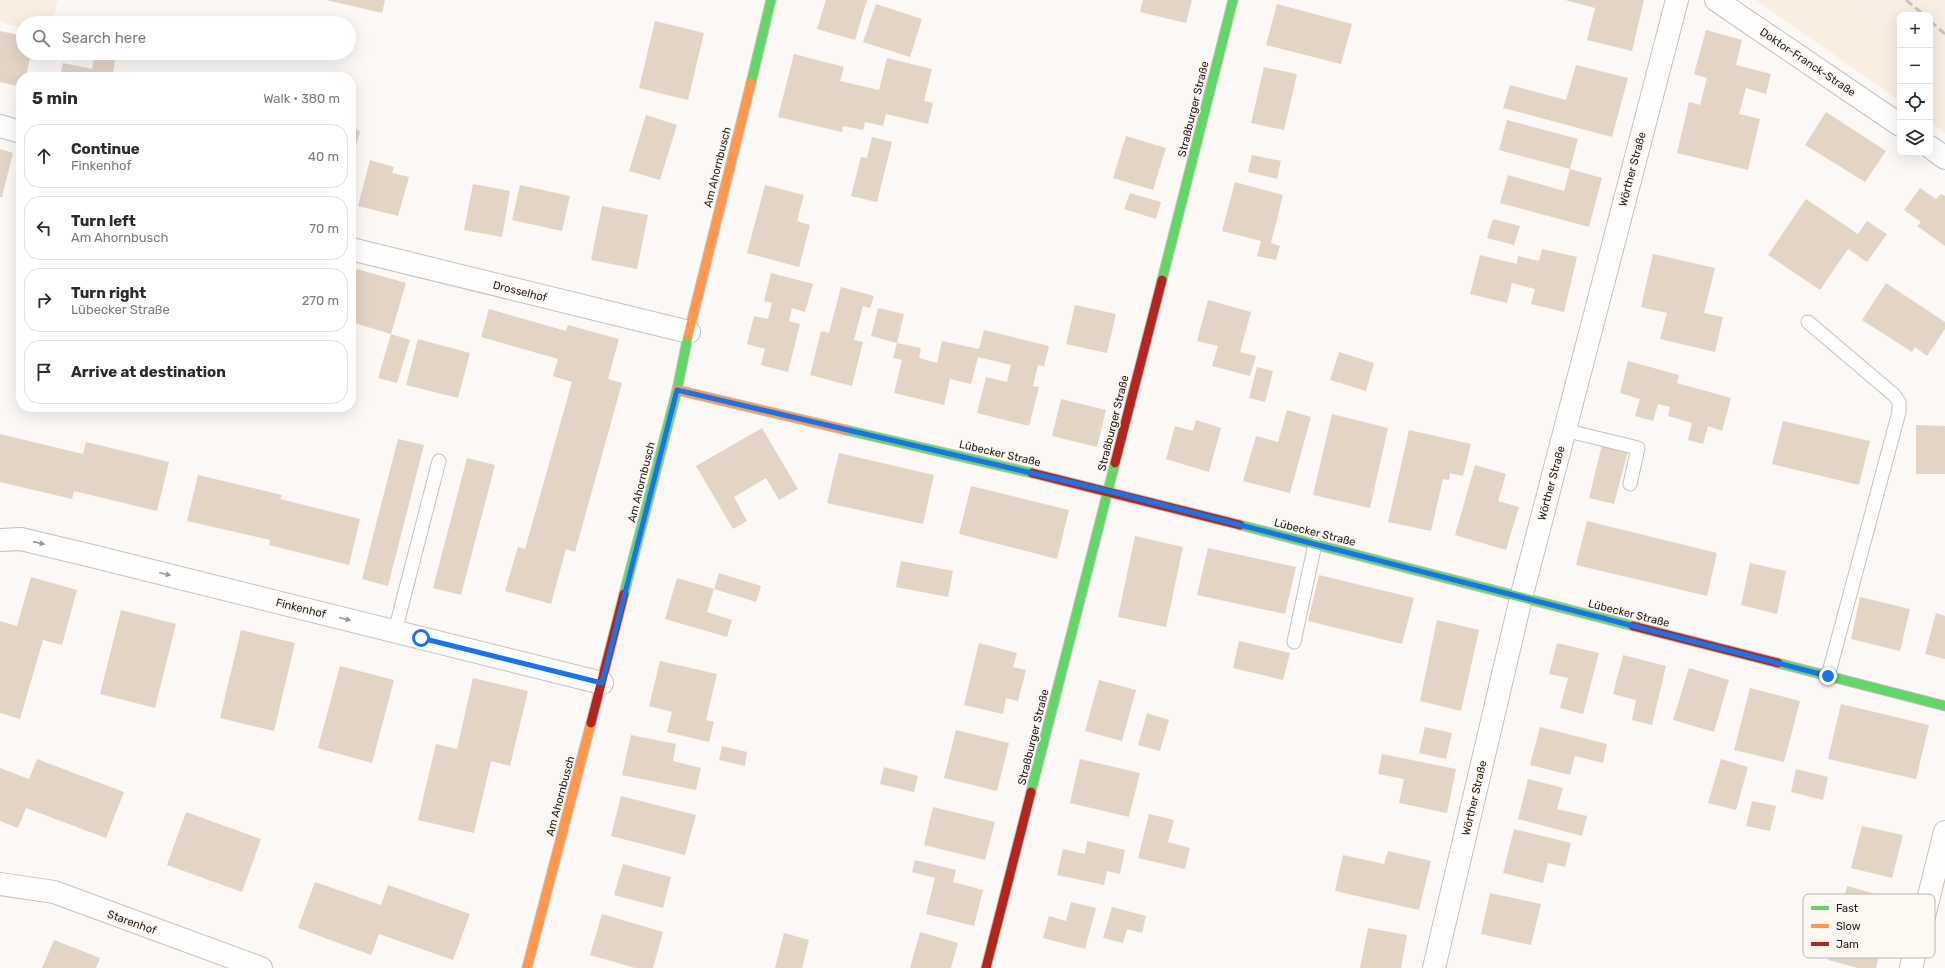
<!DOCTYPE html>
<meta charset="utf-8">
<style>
:root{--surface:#fff;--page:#f2f2f3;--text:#2b2b33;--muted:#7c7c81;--line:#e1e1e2}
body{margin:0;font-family:Rubik,sans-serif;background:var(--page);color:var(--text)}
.controls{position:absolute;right:12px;top:12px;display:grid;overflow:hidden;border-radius:8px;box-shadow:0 4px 16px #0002}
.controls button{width:36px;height:36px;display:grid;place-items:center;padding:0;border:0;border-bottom:1px solid var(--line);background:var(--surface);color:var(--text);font:20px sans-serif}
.stop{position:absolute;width:12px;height:12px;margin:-9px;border:3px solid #1a73e8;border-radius:50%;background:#fff}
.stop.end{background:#1a73e8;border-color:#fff;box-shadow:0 1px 4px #0008}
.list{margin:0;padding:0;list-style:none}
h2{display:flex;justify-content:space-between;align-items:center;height:52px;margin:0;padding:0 16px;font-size:17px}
h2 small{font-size:13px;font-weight:400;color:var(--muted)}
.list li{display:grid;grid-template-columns:26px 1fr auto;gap:12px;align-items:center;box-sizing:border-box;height:64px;margin:0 8px 8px;padding:0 8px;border:1px solid var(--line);border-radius:16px}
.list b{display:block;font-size:15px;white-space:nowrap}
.list p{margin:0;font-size:13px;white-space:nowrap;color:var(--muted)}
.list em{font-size:13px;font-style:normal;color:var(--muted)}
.icon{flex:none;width:22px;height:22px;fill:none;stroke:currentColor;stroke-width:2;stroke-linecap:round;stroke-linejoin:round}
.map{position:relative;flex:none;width:1945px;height:968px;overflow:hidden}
.search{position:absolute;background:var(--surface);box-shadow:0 4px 16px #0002;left:16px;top:16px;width:340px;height:44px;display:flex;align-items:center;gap:10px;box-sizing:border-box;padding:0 14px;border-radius:22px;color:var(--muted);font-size:15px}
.panel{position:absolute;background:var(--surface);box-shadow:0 4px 16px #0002;left:16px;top:72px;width:340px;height:340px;border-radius:16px}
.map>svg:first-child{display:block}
</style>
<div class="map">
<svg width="1945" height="968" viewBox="0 0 1945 968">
<rect width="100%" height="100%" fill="#fbf8f5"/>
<path fill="#f9eee4" d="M1839,0H1945V86L1930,74V15H1900V49Z"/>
<path fill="#faede1" d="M0,0H58L52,23H23V28L0,22Z
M1756,0H1839L1900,49V101Z
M1930,74L1945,86V133L1930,122Z"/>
<path fill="#e3d4c5" d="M326,0H385L382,13Z
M826,0H867L855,40L817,29Z
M1143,0H1192L1186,23L1140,12Z
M1565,0H1644L1632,51L1587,40L1595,8Z
M876,4L922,19L910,57L863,42Z
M1277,4L1352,24L1341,64L1266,45Z
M655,21L704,33L688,100L639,88Z
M1706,30L1742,40L1736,65L1771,74L1766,94L1746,88L1739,114L1760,119L1748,170L1677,153L1689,102L1700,105L1707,78L1694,74Z
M0,31L23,36V53H31L26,77H21V87L0,82Z
M95,53L116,55L113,72L122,74L121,77H60L63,63L92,69Z
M794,54L844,67L840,81L879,90L887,58L932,69L924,101L933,103L928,124L886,114L883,126L865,122L863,130L843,126L842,132L778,117Z
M1576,65L1628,78L1612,137L1503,108L1510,85L1566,100Z
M1264,67L1297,74L1284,130L1251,123Z
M1826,112L1886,151L1865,182L1805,145Z
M646,115L677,125L660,180L629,171Z
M1507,120L1578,139L1570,169L1499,150Z
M351,128L360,131L352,161L351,160Z
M1126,136L1166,148L1153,190L1113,178Z
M872,137L892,142L877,202L851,196L861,157L867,158Z
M0,149L13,153L2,197H0Z
M1252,155L1281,161L1277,179L1248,172Z
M370,160L394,167L392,173L409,177L398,216L358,206Z
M1570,169L1602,178L1589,227L1500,203L1508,175L1564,191Z
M1235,182L1283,195L1271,243L1280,246L1276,260L1257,256L1261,241L1222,231Z
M473,184L510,191L502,237L464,230Z
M520,185L570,196L562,231L512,220Z
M765,185L804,195L797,221L810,225L799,267L747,253Z
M1920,188L1936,199L1941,194L1945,196V246L1917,226L1921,222L1904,210Z
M1130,193L1161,202L1156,219L1124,209Z
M1806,199L1858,234L1867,221L1887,234L1867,262L1848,249L1820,290L1768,255Z
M602,206L648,215L637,269L591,260Z
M1493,219L1520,226L1514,245L1487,238Z
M1542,249L1577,257L1564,312L1531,304L1535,289L1512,283L1507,303L1470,294L1480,255L1517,264L1518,256L1539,261Z
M1653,254L1715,268L1704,313L1723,317L1715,352L1660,339L1667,313L1641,307Z
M357,269L406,283L391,334L351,322V289Z
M771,273L813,284L805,312L792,308L789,321L800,324L788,372L761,365L765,349L747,344L754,316L768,319L772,303L764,301Z
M1886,283L1945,322V329L1927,356L1915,347L1912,352L1862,320Z
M841,287L874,296L870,308L863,306L854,340L863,342L852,386L810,375L821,331L829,333Z
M1208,300L1251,312L1240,352L1256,356L1250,376L1212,366L1218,346L1197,341Z
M1075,305L1116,314L1107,353L1066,344Z
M878,308L904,314L897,343L921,348L919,358L937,363L942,341L979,349L984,330L1049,346L1044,366L1038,365L1033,386L1039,387L1029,426L977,413L986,377L1007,382L1011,365L978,357L971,384L950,379L944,405L894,393L902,360L893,358L897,343L871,336Z
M489,309L566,331L568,325L619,339L608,379L622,383L575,552L566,549L551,604L505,591L518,547L525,549L572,382L553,376L558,359L481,337Z
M391,334L410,340L397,383L378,378Z
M418,339L470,353L458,398L406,385Z
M1339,352L1374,363L1366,391L1330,380Z
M1628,361L1679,375L1677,383L1731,398L1722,431L1708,426L1703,444L1688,440L1692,423L1668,416L1670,407L1658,404L1653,421L1635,416L1640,399L1620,393Z
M1257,367L1273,371L1265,402L1249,398Z
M1061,399L1106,410L1097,447L1052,436Z
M1287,410L1311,417L1290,493L1243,481L1256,436L1278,442Z
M1332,414L1388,428L1370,508L1313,495Z
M1196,420L1221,428L1209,472L1166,459L1175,426L1193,431Z
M1783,421L1870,441L1859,485L1772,464Z
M1916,425L1945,426V474H1916Z
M762,428L798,489L779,500L766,478L734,497L747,521L733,529L696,466Z
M1409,430L1471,444L1463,476L1450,473L1449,480L1443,479L1431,531L1388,522Z
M0,434L83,454L86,442L169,462L157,511L74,491L72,499L0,482Z
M398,439L424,445L388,586L362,579Z
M1602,445L1628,451L1614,504L1589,498Z
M839,453L934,475L923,524L827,503Z
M467,458L495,465L461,595L433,588Z
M1475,465L1506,474L1498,501L1519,507L1506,550L1455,535Z
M198,475L282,495L280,499L360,519L349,565L269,545L270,540L187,521Z
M971,486L1069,510L1057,559L959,534Z
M1587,521L1717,553L1707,596L1576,565Z
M1135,536L1183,547L1166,627L1118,617Z
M1208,548L1296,567L1285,614L1197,595Z
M901,561L953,571L948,597L896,587Z
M1750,563L1786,571L1777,614L1741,605Z
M719,573L761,586L756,602L714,589Z
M1319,575L1414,598L1402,644L1308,621Z
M31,577L77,590L62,645L43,640L20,719L0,713V621L17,626Z
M677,578L714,589L707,612L732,620L727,637L665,619Z
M1860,597L1910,609L1900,651L1851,639Z
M121,610L176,624L155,708L100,694Z
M1936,613L1945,616V659L1925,654Z
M1437,620L1479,630L1461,711L1420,701Z
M241,630L295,643L274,731L220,718Z
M1239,641L1290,653L1283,680L1233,668Z
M979,643L1017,653L1013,667L1026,670L1018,701L1006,698L1003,714L964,705Z
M1557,643L1599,653L1583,714L1560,708L1568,678L1549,674Z
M1623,655L1666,666L1652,725L1632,720L1636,700L1613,694Z
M660,661L717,674L706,720L714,722L709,742L667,732L672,712L649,706Z
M340,666L394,680L372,763L318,748Z
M1689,668L1729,680L1714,732L1673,720Z
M473,678L528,691L510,766L491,761L474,833L418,820L436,744L457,749Z
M1099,680L1136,690L1122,741L1085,731Z
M1750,688L1800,701L1784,762L1734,750Z
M1841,704L1929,725L1916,779L1828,759Z
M1147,713L1169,720L1160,751L1138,745Z
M1425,727L1452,733L1446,759L1419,753Z
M1540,727L1607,744L1603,763L1575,756L1570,775L1530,765Z
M956,730L1009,743L997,791L944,778Z
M631,735L676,744L673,761L701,768L696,790L622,775Z
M722,746L747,752L745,766L719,760Z
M1382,754L1456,769L1447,813L1399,803L1404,779L1378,774Z
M37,759L124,792L106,838L26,808L18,828L0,821V768L29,779Z
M1080,759L1140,773L1129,817L1070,803Z
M1721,759L1748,767L1736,810L1708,803Z
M884,767L918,776L914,792L880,784Z
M1796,769L1828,777L1823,800L1791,792Z
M1528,779L1563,788L1557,809L1587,816L1582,836L1518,819Z
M621,796L696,815L685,855L611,836Z
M1752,801L1776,806L1770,831L1746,826Z
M933,807L995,822L985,860L924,845Z
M186,812L261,839L242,892L167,865Z
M1149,814L1174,820L1168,842L1190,848L1185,869L1138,858Z
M1862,826L1903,835L1892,878L1851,868Z
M1514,829L1571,843L1565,867L1548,863L1543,883L1503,873Z
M1087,841L1125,850L1120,874L1107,871L1104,885L1057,875L1063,849L1085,854Z
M1388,851L1431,861L1419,910L1335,891L1343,855L1384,864Z
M915,860L956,870L953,882L983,890L974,926L926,914L935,878L912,872Z
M623,864L671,877L663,908L614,895Z
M315,882L381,905L388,885L470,914L453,960L379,934L371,955L298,928Z
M1847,886L1894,899L1876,968H1858L1828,960Z
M1490,893L1541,904L1531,945L1481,934Z
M1071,902L1096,908L1085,949L1043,938L1049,916L1066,921Z
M1112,907L1146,916L1142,933L1127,929L1123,943L1103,938Z
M602,914L663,932L653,968H635L590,955Z
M1368,928L1407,935L1401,968H1360Z
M920,932L958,943L951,968H910Z
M784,933L809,940L802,968H775Z
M54,940L100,958L96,968H42Z"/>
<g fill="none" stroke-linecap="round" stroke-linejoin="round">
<g stroke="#c6c2bd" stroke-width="15">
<path id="lane" d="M1808,322L1894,395L1899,402V412L1828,676
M1564,430L1638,448L1630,484
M395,631L439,461
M1294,642L1315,544"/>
</g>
<g stroke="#c6c2bd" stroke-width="24">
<path id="street" d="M1716,0L1900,125
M0,126L21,132
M1930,147L1945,158
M351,249L689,332
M0,540L21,539L96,557L602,683
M0,884L54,892L261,968
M1434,968L1521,598L1677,0
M1911,968L1945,832"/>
</g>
<g stroke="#c6c2bd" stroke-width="11">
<path id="fast" d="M751,83L771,0
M1162,280L1233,0
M846,430L1032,473
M1240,525L1633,626
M624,594L677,390L688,336
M1778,663L1945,706
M1031,792L1115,463"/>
</g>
<g stroke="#c6c2bd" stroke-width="11">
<path id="slow" d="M688,336L751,83
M677,390L846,430
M527,968L591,723"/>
</g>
<g stroke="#c6c2bd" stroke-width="11">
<path id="jam" d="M1115,463L1162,280
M1032,473L1240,525
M1633,626L1778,663
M591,723L624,594
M986,968L1031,792"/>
</g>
<use href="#lane" stroke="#fefefe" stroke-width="13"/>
<use href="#street" stroke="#fefefe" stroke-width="22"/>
<use href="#fast" stroke="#63d668" stroke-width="9"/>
<use href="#slow" stroke="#ff974d" stroke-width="9"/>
<use href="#jam" stroke="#b3261e" stroke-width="9"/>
<path stroke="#c6c5c5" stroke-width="3" stroke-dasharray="8 4" stroke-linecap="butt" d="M1906,0L1924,15
M1930,21L1945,34"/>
</g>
<defs><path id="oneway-solid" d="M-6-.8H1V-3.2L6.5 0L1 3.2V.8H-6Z"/></defs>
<g fill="#9b9896">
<use href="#oneway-solid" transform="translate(39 543) rotate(13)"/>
<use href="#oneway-solid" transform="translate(165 574) rotate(14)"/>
<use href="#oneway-solid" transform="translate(345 619) rotate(14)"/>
</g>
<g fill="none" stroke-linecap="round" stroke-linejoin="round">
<path stroke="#1a73e8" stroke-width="5" d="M421,638L602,683L677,390L1108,491L1828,676"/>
</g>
<g text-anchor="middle" stroke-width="3" stroke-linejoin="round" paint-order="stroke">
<g font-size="11" fill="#211b16" stroke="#fef7f2">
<text transform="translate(1808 62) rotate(34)" y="4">Doktor-Franck-Straße</text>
<text transform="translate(1193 109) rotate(-76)" y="4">Straßburger Straße</text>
<text transform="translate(717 167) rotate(-76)" y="4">Am Ahornbusch</text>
<text transform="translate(1632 169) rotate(-75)" y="4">Wörther Straße</text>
<text transform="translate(520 291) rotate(14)" y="4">Drosselhof</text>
<text transform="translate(1113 423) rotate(-76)" y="4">Straßburger Straße</text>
<text transform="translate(1000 453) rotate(13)" y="4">Lübecker Straße</text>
<text transform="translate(641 482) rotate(-76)" y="4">Am Ahornbusch</text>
<text transform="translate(1551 483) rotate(-75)" y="4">Wörther Straße</text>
<text transform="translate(1315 532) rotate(14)" y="4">Lübecker Straße</text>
<text transform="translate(301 608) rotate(14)" y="4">Finkenhof</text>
<text transform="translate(1629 613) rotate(14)" y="4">Lübecker Straße</text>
<text transform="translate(1033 737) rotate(-76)" y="4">Straßburger Straße</text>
<text transform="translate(560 796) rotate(-75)" y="4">Am Ahornbusch</text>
<text transform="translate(1474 798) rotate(-77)" y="4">Wörther Straße</text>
<text transform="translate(132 922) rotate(20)" y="4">Starenhof</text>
</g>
</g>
<rect x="1803" y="894" width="132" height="64" rx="6" fill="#fef7f2" stroke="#bcb5b0" stroke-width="1"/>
<rect x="1811" y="906" width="18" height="4" fill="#63d668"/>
<rect x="1811" y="924" width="18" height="4" fill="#ff974d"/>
<rect x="1811" y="942" width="18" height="4" fill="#b3261e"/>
<g font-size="11" fill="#211b16">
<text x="1836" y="912">Fast</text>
<text x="1836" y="930">Slow</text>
<text x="1836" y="948">Jam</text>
</g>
</svg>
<div class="controls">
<button>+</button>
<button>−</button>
<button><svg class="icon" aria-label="locate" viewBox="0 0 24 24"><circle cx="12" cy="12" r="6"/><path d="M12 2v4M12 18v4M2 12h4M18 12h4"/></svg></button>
<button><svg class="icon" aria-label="layers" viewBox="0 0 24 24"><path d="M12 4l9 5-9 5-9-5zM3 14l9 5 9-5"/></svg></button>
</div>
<div class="stop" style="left:421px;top:638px"></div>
<div class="stop end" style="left:1828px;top:676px"></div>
<div class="search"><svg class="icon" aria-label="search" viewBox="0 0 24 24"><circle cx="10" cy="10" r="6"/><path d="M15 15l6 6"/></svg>Search here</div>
<section class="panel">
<h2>5 min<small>Walk · 380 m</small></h2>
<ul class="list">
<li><svg class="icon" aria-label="ahead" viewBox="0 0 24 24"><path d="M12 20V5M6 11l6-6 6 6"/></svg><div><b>Continue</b><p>Finkenhof</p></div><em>40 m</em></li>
<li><svg class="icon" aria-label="left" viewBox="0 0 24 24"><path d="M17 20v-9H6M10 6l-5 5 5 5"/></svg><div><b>Turn left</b><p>Am Ahornbusch</p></div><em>70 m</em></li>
<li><svg class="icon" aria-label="right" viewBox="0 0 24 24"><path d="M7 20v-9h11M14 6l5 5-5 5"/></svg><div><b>Turn right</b><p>Lübecker Straße</p></div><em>270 m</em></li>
<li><svg class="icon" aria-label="arrive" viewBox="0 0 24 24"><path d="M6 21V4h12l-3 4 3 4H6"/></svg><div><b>Arrive at destination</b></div></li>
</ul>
</section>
</div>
